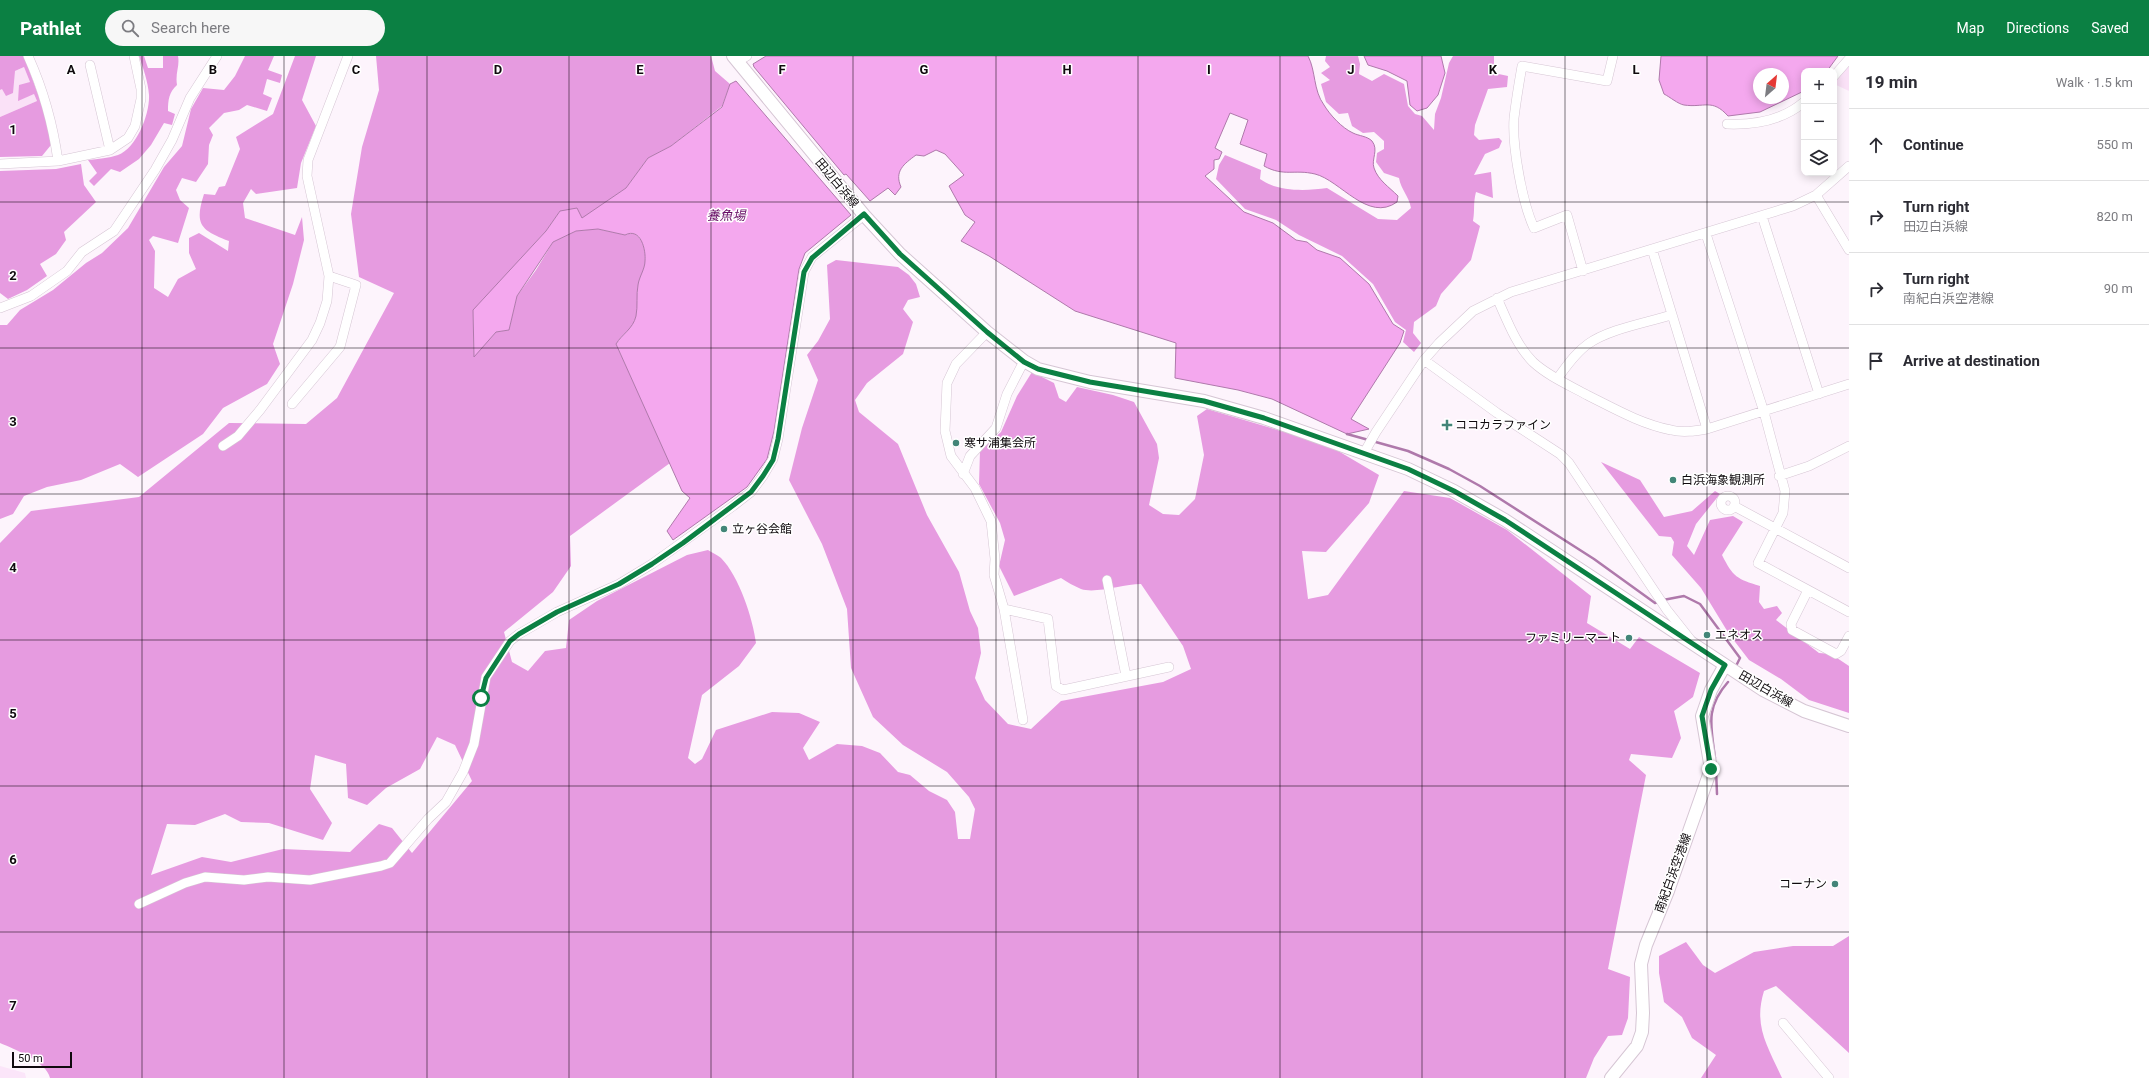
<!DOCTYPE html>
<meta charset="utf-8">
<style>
:root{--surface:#fff;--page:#f7f7f7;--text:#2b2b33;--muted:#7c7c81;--line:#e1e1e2;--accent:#0b8043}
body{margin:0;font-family:Roboto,"Noto Sans JP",sans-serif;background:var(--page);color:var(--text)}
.controls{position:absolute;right:12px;top:12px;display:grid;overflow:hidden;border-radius:8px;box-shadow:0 2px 10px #0003}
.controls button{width:36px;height:36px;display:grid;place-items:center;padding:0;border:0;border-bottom:1px solid var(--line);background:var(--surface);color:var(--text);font:20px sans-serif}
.compass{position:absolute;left:1753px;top:12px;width:36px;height:36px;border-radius:50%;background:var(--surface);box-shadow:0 2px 10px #0003;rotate:28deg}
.scale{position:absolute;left:12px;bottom:10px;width:60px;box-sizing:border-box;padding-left:4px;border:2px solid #0f0a0e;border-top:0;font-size:11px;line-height:14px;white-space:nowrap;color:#0f0a0e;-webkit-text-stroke:3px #fff;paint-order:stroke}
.stop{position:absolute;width:12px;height:12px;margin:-9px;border:3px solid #0b8043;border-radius:50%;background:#fff}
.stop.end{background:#0b8043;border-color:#fff;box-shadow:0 1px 4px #0008}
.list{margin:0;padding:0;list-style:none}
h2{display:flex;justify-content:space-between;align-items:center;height:52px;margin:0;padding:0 16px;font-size:17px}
h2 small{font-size:13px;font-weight:400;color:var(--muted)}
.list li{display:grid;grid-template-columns:26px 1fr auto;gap:12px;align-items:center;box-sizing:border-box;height:72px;padding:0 16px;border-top:1px solid var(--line)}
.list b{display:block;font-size:15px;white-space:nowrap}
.list p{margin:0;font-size:13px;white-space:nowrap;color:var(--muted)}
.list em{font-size:13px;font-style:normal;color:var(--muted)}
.icon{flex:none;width:22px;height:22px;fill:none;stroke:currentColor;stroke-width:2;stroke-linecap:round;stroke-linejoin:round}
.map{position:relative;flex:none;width:1849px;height:1022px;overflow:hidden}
header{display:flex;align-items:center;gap:24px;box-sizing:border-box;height:56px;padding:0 20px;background:var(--accent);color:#fff}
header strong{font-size:19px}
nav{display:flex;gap:22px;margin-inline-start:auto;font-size:14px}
.search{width:280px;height:36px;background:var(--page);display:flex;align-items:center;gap:10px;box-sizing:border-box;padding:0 14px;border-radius:22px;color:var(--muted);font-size:15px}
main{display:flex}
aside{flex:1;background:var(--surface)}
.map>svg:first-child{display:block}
</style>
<header>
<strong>Pathlet</strong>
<div class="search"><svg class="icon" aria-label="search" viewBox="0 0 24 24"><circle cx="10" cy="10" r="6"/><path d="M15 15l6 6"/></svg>Search here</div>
<nav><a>Map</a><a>Directions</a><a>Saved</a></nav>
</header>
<main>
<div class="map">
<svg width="1849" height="1022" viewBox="0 0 1849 1022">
<rect width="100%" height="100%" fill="#fdf4fc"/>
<path fill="#fbe5f9" d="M0,1010L25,1017L26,1022H0Z"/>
<path fill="#fae1f7" d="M1847,10H1849V35L1834,28Z
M24,11L30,26L18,44L34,38L37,45L0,61V34L15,15Z"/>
<path fill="#e69be0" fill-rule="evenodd" d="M0,0H24L50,71L51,89L42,100L0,101V61L37,45L34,38L18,45L19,29L30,26L24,11L15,15L13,37L6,40L2,33L0,34Z
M139,0H144L148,12H163V0H178C180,10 175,17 177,29C169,36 168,44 168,55L175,58L172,69L164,67L151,89L139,103L120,116L111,113L94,130L89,125L97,117L88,104C98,103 109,102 118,99C137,92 150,57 149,39C148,25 143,12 139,0Z
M245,0H274L268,14L282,19L280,27L267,23L263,38L272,42L267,55L247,49L239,54L224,57L209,72L213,79L209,89L208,108L196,126L182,122L176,134L180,144L189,152L178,187L153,180L149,184L155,195L154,232L168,241L178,223L196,213L189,197V182L199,177L228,195L229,185C201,174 194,169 204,138L215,139L219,131L225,130L240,93L236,81L273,58L295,0H316L302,44L316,70L301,107L297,132L256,138L251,133L243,147L245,162L295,179L302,161L304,184L293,228L273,288L280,308L267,328L223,352L203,378L138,421L120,408L81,424L47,431L24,440L13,458L0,463V269H7L20,254L53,234L86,207L102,197L128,172L164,111L182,90L191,53L203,32L224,34L235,20Z
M376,0H711L715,15L730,28L722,50L671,90L648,102L626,132L582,163L560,155L546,175L473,255L474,300L496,276L509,274L517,240L536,214L553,186L576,175L598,173L625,179C641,171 647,195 645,207C644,215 639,222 638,230C636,240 639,252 636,261C633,273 622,278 616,288L670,407L570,480L571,510L553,536L504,576L512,606L528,615L545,595L566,592L569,564L597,545L687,499L708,494C712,497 718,499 721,502C739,520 753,563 756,587L739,610L702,639L688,702L695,708L702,703L716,674L772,656L799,657L820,666L803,692L809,704L837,688L862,690L880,697L898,716L910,719L929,735L947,744L955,756L958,783H970L975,753L969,741L947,716L903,689L873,661L851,612L847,553L822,488L789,424L802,372L818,324L807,299L818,285L830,263L827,209L836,204L898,211L909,219L916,228L920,241L908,244L903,253L913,266L903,298L867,327L855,344L859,356L898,388L927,459L959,516L970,555L978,572L981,597L975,622L985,644L1008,668L1031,673L1061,645L1163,626L1191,613L1183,590L1141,528C1123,528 1096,538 1081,533C1074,530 1067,526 1061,522L1014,540L999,510L1005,484L1000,467L979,428L980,395L1001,376L1017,340L1032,316L1054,327L1059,342L1066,346L1077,331L1113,339L1134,346L1157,388L1159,402L1149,449L1163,458L1179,459L1195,443L1204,399L1197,360L1207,353L1328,389L1379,419L1369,447L1326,496L1302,495L1308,543L1328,539L1404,435L1450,442L1507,474L1591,540L1587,567L1630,593L1639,581L1700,617L1693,641L1674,655L1681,682L1672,702L1631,698L1629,704L1646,719L1608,913L1630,921L1628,962L1622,979L1608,980L1594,1002L1586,1022H50C47,1006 14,993 0,987V487L31,455L139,441L229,367L306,368L337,342L394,237L359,221L351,158L362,91L379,34ZM437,681L455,689L472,725L412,797L392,772L379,768L350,796L283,793L231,806L202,801L151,819L167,768L195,769L225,758L241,766L269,767L323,784L332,767L310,733L315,699L346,708L348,742L367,749L386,732L420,713Z
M1326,0H1358L1360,8L1359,18L1372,25L1384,18L1404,28L1408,50L1415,58L1422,60L1434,74L1435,58L1441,42L1449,7L1453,0H1494V17L1508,20L1507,31L1488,33L1475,69L1474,79L1479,84L1499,82L1502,85L1499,92L1485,98L1474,119L1491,116L1493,142L1476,136C1473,147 1475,154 1473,165L1480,170L1471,204L1441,238L1436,250L1414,266L1413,277L1421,287L1414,296L1403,286L1406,274L1395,266L1373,228L1342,200L1299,179L1276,164L1245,153L1216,123L1219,109L1225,99L1261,114L1260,123C1278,136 1306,135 1327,132L1378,163L1397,164L1411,152C1409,140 1401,134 1399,122L1384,117L1376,106L1377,97L1384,93V85L1374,76L1363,77L1352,70L1348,57L1339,58L1326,46L1321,28L1330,24L1321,17L1330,11L1325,5Z
M81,108L84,129L96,146L64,176L66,184L56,198L40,208L47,220L27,234L8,243L0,237V115L56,113Z
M1601,406L1640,424L1664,461L1692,455L1715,435L1720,438L1696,468L1687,490L1694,499L1710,464L1733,460L1743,466L1722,499C1733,521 1737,523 1760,530L1759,546L1764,553L1777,550L1782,557L1776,564L1819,597L1831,598L1849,610V657L1809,644L1781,623L1749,604L1729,578L1701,532L1672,499L1674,486L1671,481L1659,480Z
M1849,880V997L1776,930L1764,935C1753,970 1768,991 1782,1022H1701L1716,999L1692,982L1682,961L1664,946L1659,917V900L1686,886L1703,909L1715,917L1754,896L1793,890H1833Z"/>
<path fill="#f4a8ee" stroke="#af79ab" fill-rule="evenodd" d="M766,0H1308C1316,15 1313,34 1324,49C1330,59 1342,72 1353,77C1359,80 1367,80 1372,85C1379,94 1371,103 1374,112C1378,124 1389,131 1398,140L1397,146C1368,167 1340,124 1315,118C1294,113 1284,121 1264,110L1267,98L1240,88L1248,64L1230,57L1215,92L1222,96L1219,103L1214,104V113L1205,120L1244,156L1273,167L1296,184L1307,186L1317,194L1340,202L1369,228L1393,268L1404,275L1400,287L1351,363L1369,373L1347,378L1272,343L1238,334L1175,322L1176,287L1075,255L989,200L961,185L975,166L965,159L949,130L964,119L945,98L936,94L924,100L916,99C904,108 894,115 901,131L895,139L888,132L870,145L846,118L844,119L754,11L753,8Z
M1364,0H1441L1445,17L1438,39L1427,52L1417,55L1410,49L1407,25L1387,15L1368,9Z
M1661,0H1838L1827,15H1804V35L1760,56L1728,60C1712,42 1704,52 1684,49C1678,48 1670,41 1664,38L1659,24ZM1759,18H1783V42H1759Z
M736,25L851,159L805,197L799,213L774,375L767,403L747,431L673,484L667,475L690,442L682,435L616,288C622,278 633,273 636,260C638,250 636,239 638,229C639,221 645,213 645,205C646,194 641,171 625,179L598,173L576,175L553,186L517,240L509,274L496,276L474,301L473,254L546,175L560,155L577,152L582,162L626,132L648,102L671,90L722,51L730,28Z"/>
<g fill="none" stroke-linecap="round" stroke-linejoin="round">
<path stroke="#af79ab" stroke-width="2.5" d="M1347,378L1408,395L1449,413L1480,430L1594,503L1655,547L1658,546
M1663,544L1684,540L1700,548L1740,602L1737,608
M1715,702C1711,670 1705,652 1728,626
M1716,713L1717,738"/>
<g stroke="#d6c6d4" stroke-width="10">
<path id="minor" d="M28,0C43,33 53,69 58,105
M737,6L747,0
M90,9L110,94
M1834,20L1849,3
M1727,68C1754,69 1783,64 1804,46
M0,108L58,105L110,94L128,82L135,70L141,43V33L134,0
M1816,139L1849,194
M1762,160L1819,338
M1706,178L1764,356L1785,435L1783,457L1758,507L1849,556
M1652,193L1707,373
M1583,215L1567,159L1534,172C1522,146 1512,90 1514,62C1516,45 1519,27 1522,10L1607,25L1613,0
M1497,242C1507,264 1516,289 1533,306C1548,320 1569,329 1587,339C1615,353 1641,368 1671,374C1683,377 1695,375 1707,373L1849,328
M0,252L31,240L67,215L82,196L114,175L155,114L172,84L190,42L217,0
M987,276L956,308L947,327L945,375L951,400L975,432L991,465L995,503L994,519L1004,553L1023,664
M1424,304L1497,357L1560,398L1569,407L1667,554L1690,583
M1557,323C1566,311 1575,297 1588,288C1609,273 1646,267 1671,259
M292,348L340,291L356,229L329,220
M223,390L238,380L260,354L312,284L320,267L327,245L329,220L307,120L308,104L348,0
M1364,397L1376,376L1424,304L1439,287L1473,255L1511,236L1793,150L1816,139L1849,110
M963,418L970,400L996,372L1007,338L1024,305
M1779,420L1809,410L1849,390
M1721 447a7 7 0 1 1 14 0a7 7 0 1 1-14 0Z
M1734,450L1849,512
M1107,524L1126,620
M1808,534L1791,568L1792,574L1836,598L1841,595L1849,580
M1004,553L1048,563L1056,630L1063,634L1169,611
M139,848L185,827L205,821L244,824L268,821L310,824L381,810L390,807L428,763L446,746L463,716L474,688L486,621L510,585L519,578L557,556L619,528L652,508L733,450L751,436L763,420L773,403L778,383L804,216L812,201L864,159
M1783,967L1829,1022"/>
</g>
<g stroke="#d6c6d4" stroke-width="14">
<path id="major" d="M733,0L864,159L900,198L987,276L1024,305L1038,313L1090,326L1204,345L1264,362L1408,413L1454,435L1505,464L1763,634L1804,655L1849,670
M1611,1022L1637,990L1642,976L1643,957L1641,908L1646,889L1668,835L1711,713L1702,660L1711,634L1725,609"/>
</g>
<use href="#minor" stroke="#fff" stroke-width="9"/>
<use href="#major" stroke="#fff" stroke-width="12"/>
</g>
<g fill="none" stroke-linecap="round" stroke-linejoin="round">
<path stroke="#0b8043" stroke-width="5" d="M481,642L486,622L510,585L519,578L557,556L619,528L652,508L683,487L751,436L763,420L773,404L778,383L804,216L812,202L864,158L900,198L987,276L1024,306L1038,313L1090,326L1204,345L1264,362L1408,413L1454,435L1505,464L1725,609L1711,634L1702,660L1711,713"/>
</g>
<path fill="none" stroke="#0f0a0e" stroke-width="1" stroke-opacity="0.55" d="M142,0V1022M284,0V1022M427,0V1022M569,0V1022M711,0V1022M853,0V1022M996,0V1022M1138,0V1022M1280,0V1022M1422,0V1022M1565,0V1022M1707,0V1022M0,146H1849M0,292H1849M0,438H1849M0,584H1849M0,730H1849M0,876H1849"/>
<g fill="#428578" stroke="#fff" stroke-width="1.5">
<path d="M1445 363h4v4h4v4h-4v4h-4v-4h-4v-4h4z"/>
<circle cx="956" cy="387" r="4"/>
<circle cx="1673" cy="424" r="4"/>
<circle cx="724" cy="473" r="4"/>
<circle cx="1707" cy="579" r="4"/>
<circle cx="1629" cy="582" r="4"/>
<circle cx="1835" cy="828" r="4"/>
</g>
<g text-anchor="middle" stroke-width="3" stroke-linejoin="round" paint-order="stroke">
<g font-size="12" fill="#0f0a0e" stroke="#fff">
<text transform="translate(837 127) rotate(50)" y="4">田辺白浜線</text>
<text transform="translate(1766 633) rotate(30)" y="4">田辺白浜線</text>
<text transform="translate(1673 817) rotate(-70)" y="4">南紀白浜空港線</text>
</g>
<g font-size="12" fill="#0f0a0e" stroke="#fff" text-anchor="start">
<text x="1455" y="373">ココカラファイン</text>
<text x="964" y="391">寒サ浦集会所</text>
<text x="1681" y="428">白浜海象観測所</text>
<text x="732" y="477">立ヶ谷会館</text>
<text x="1715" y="583">エネオス</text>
<text x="1621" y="586" text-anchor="end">ファミリーマート</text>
<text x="1827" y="832" text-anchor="end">コーナン</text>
</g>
<g font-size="13" font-style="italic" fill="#670c65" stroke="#fff">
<text x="726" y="164">養魚場</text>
</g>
</g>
<g font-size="13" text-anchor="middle" font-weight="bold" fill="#0f0a0e" stroke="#fff" stroke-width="3" stroke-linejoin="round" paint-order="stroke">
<text x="71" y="18">A</text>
<text x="213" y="18">B</text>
<text x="356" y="18">C</text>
<text x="498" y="18">D</text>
<text x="640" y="18">E</text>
<text x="782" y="18">F</text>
<text x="924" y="18">G</text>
<text x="1067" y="18">H</text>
<text x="1209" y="18">I</text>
<text x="1351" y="18">J</text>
<text x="1493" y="18">K</text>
<text x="1636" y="18">L</text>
<text x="13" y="78">1</text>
<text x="13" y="224">2</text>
<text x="13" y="370">3</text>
<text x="13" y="516">4</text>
<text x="13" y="662">5</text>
<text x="13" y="808">6</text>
<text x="13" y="954">7</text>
</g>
</svg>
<div class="controls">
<button>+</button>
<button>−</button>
<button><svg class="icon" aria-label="layers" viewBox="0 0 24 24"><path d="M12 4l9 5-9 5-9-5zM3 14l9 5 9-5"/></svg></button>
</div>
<svg class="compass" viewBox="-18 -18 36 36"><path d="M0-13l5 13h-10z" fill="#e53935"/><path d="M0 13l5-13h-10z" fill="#7c7c81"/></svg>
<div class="scale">50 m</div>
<div class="stop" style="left:481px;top:642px"></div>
<div class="stop end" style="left:1711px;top:713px"></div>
</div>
<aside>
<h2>19 min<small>Walk · 1.5 km</small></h2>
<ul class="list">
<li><svg class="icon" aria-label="ahead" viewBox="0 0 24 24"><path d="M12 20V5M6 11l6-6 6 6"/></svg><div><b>Continue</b></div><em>550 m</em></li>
<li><svg class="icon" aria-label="right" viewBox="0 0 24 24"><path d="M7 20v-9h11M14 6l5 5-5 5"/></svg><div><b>Turn right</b><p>田辺白浜線</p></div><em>820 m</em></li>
<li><svg class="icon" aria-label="right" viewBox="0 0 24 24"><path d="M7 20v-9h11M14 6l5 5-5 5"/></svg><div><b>Turn right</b><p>南紀白浜空港線</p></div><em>90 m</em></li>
<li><svg class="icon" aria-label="arrive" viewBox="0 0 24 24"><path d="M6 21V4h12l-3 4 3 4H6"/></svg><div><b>Arrive at destination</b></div></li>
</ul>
</aside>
</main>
